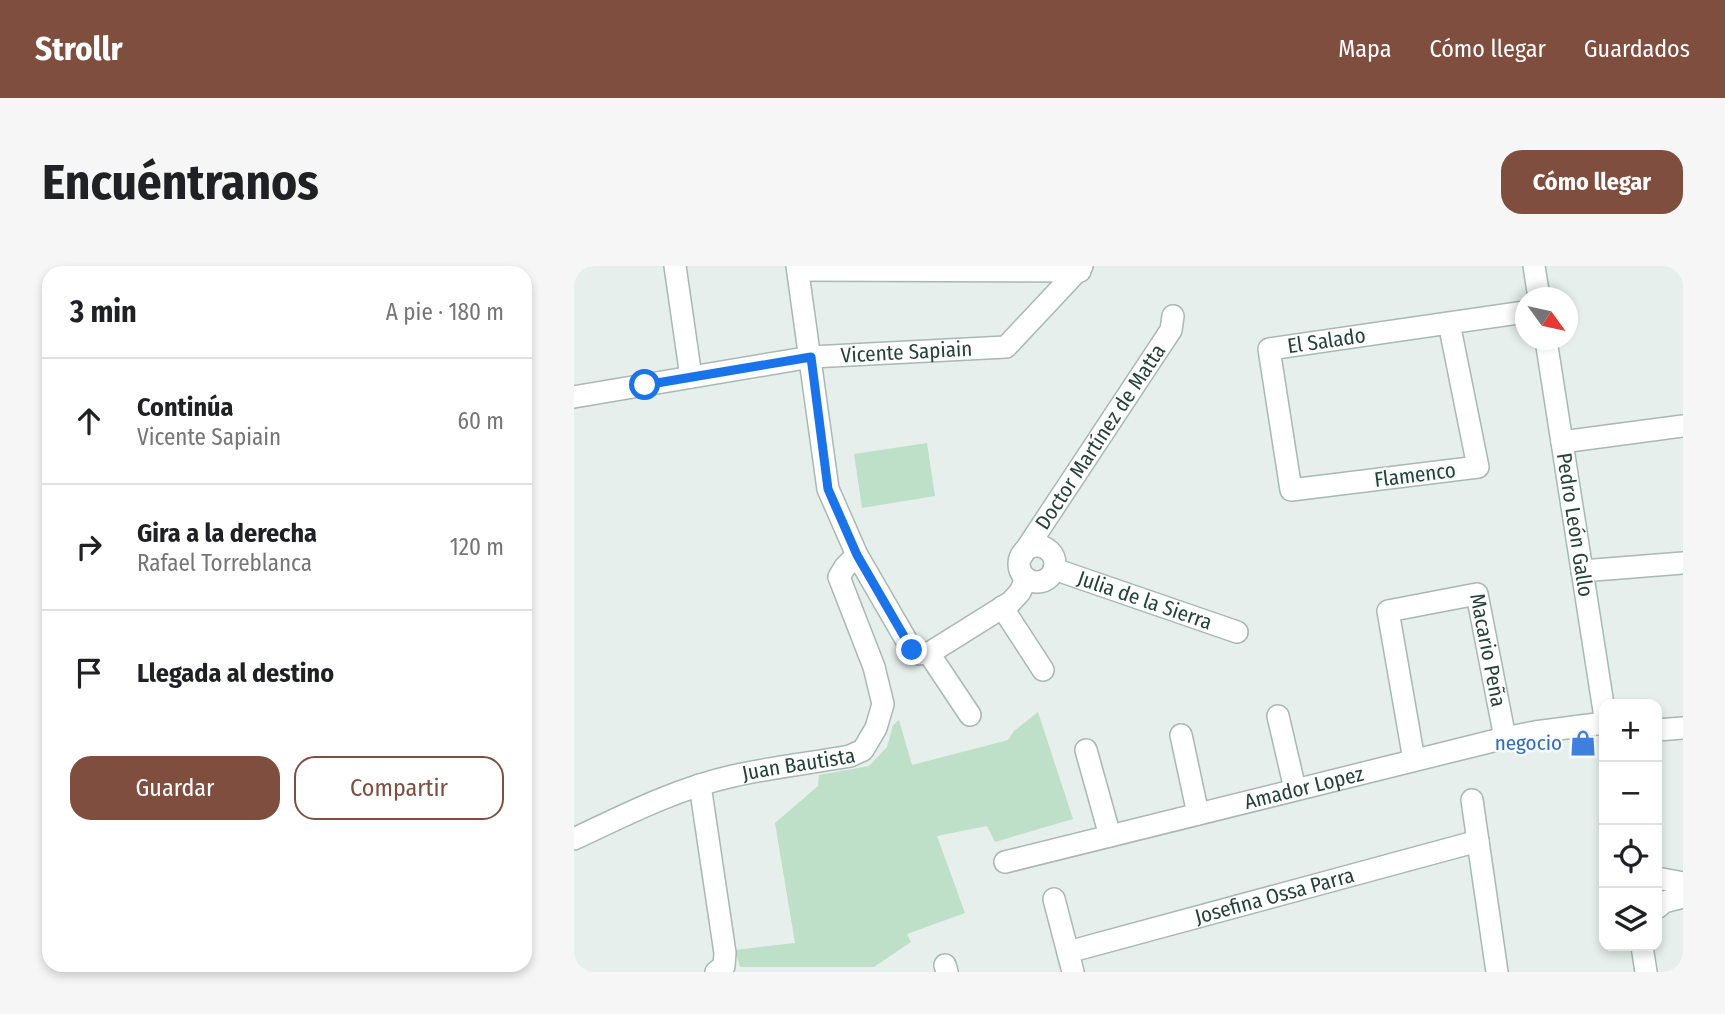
<!DOCTYPE html>
<html lang="es">
<meta charset="utf-8">
<style>
:root{--surface:#fff;--page:#f6f6f6;--text:#202124;--muted:#757577;--line:#e0e0e0;--accent:#7f4e3f}
body{margin:0;font-family:"Fira Sans Condensed",sans-serif;background:var(--page);color:var(--text)}
.controls{position:absolute;right:21px;bottom:21px;display:grid;overflow:hidden;border-radius:14px;box-shadow:0 4px 10px #0003}
.controls button{width:63px;height:63px;display:grid;place-items:center;padding:0;border:0;border-bottom:2px solid var(--line);background:var(--surface);color:var(--text);font:35px sans-serif}
.compass{position:absolute;left:941px;top:21px;width:63px;height:63px;border-radius:50%;background:var(--surface);box-shadow:0 4px 10px #0003;rotate:123deg}
.stop{position:absolute;width:21px;height:21px;margin:-16px;border:5px solid #1a73e8;border-radius:50%;background:#fff}
.stop.end{background:#1a73e8;border-color:#fff;box-shadow:0 2px 7px #0008}
.list{margin:0;padding:0;list-style:none}
h2{display:flex;justify-content:space-between;align-items:center;height:91px;margin:0;padding:0 28px;font-size:30px}
h2 small{font-size:23px;font-weight:400;color:var(--muted)}
.list li{display:grid;grid-template-columns:46px 1fr auto;gap:21px;align-items:center;box-sizing:border-box;height:126px;padding:0 28px;border-top:2px solid var(--line)}
.list b{display:block;font-size:26px;white-space:nowrap}
.list p{margin:0;font-size:23px;white-space:nowrap;color:var(--muted)}
.list em{font-size:23px;font-style:normal;color:var(--muted)}
.actions{display:flex;gap:14px;padding:21px 28px}
.actions a{flex:1;padding:16px 0;border:2px solid var(--accent);border-radius:21px;text-align:center;font-size:24px;color:var(--accent)}
.actions .main{background:var(--accent);color:#fff}
.icon{flex:none;width:38px;height:38px;fill:none;stroke:currentColor;stroke-width:2;stroke-linecap:round;stroke-linejoin:round}
.map{position:relative;flex:none;width:1109px;height:706px;overflow:hidden;border-radius:21px}
header{display:flex;align-items:center;gap:42px;box-sizing:border-box;height:98px;padding:0 35px;background:var(--accent);color:#fff}
header strong{font-size:33px}
nav{display:flex;gap:38px;margin-inline-start:auto;font-size:24px}
.intro{display:flex;align-items:center;justify-content:space-between;box-sizing:border-box;height:168px;padding:0 42px}
h1{margin:0;font-size:49px}
.button{padding:18px 32px;border-radius:21px;background:var(--accent);color:#fff;font-size:24px;font-weight:700}
main{display:flex;gap:42px;padding:0 42px}
aside{flex:1;background:var(--surface);border-radius:21px;box-shadow:0 4px 10px #0003}
.map>svg:first-child{display:block}
</style>
<header>
<strong>Strollr</strong>
<nav><a>Mapa</a><a>Cómo llegar</a><a>Guardados</a></nav>
</header>
<div class="intro"><h1>Encuéntranos</h1><a class="button">Cómo llegar</a></div>
<main>
<aside>
<h2>3 min<small>A pie · 180 m</small></h2>
<ul class="list">
<li><svg class="icon" aria-label="ahead" viewBox="0 0 24 24"><path d="M12 20V5M6 11l6-6 6 6"/></svg><div><b>Continúa</b><p>Vicente Sapiain</p></div><em>60 m</em></li>
<li><svg class="icon" aria-label="right" viewBox="0 0 24 24"><path d="M7 20v-9h11M14 6l5 5-5 5"/></svg><div><b>Gira a la derecha</b><p>Rafael Torreblanca</p></div><em>120 m</em></li>
<li><svg class="icon" aria-label="arrive" viewBox="0 0 24 24"><path d="M6 21V4h12l-3 4 3 4H6"/></svg><div><b>Llegada al destino</b></div></li>
</ul>
<div class="actions"><a class="main">Guardar</a><a>Compartir</a></div>
</aside>
<div class="map">
<svg width="1109" height="706" viewBox="0 0 1109 706">
<rect width="100%" height="100%" fill="#e6efeb"/>
<path fill="#bfe0c8" d="M353,177L361,230L288,242L280,188Z
M464,446L499,553L421,576L413,560L363,570L391,647L333,668L337,676L300,701H166L161,684L221,677L201,557L244,520L245,509L295,500L313,481L319,459L325,454L338,499L434,474L440,465Z"/>
<g fill="none" stroke-linecap="round" stroke-linejoin="round">
<g stroke="#a8b8b2" stroke-width="24">
<g id="street">
<path d="M101,0L117,111"/>
<path d="M223,0L254,223L283,289L338,384L345,388L357,386L437,336L446,326L452,313"/>
<path d="M224,4L506,5"/>
<path id="s1" d="M875,57L904,201L717,224L695,83L951,46"/>
<path id="s2" d="M0,131L237,91L432,81L508,0"/>
<path d="M988,176L1109,160"/>
<circle cx="463" cy="298" r="18"/>
<path id="s3" d="M447,291L593,70L597,64L599,50"/>
<path id="s4" d="M480,303L663,366"/>
<path d="M1008,305L1109,297"/>
<path d="M428,341L469,404"/>
<path d="M357,386L358,392L396,449"/>
<path d="M704,450L721,523"/>
<path d="M1083,464L1109,462"/>
<path d="M607,469L624,548"/>
<path d="M512,484L536,570"/>
<path id="s5" d="M840,494L814,345L903,328L931,472"/>
<path d="M126,519L151,687L150,700L142,706"/>
<path d="M898,534L923,706"/>
<path id="s6" d="M0,573C51,549 104,522 159,510C198,501 237,497 276,490L289,484L302,462L309,438L300,401L265,311L271,301L283,289"/>
<path id="s7" d="M431,596L931,472L961,466L1030,457"/>
<path d="M1083,612L1109,617"/>
<path d="M480,633L499,706"/>
<path d="M1083,642L1090,636L1109,631"/>
<path id="s8" d="M494,686L904,575"/>
<path d="M371,699L373,706"/>
</g>
</g>
<g stroke="#a4bbb3" stroke-width="24">
<g id="secondary">
<path d="M960,0L965,32"/>
<path id="s9" d="M972,74L1030,445"/>
<path d="M1068,680L1072,706"/>
</g>
</g>
<use href="#street" stroke="#fff" stroke-width="21"/>
<use href="#secondary" stroke="#fff" stroke-width="21"/>
</g>
<g fill="none" stroke-linecap="round" stroke-linejoin="round">
<path stroke="#1a73e8" stroke-width="9" d="M71,119L237,91L254,223L283,289L338,384"/>
</g>
<defs>
<g id="shop-bare" transform="scale(2.1)"><path d="M-5-2.5h2.3a2.7 3.5 0 0 1 5.4 0H5L5.5 6h-11ZM-1.5-2.5h3a1.5 2.3 0 0 0-3 0Z" fill="#3f7fe0" stroke="#f7fbf9" stroke-width="2.5" paint-order="stroke"/></g>
</defs>
<g fill-rule="evenodd">
<use href="#shop-bare" x="1009" y="477"/>
</g>
<g text-anchor="middle" stroke-width="5" stroke-linejoin="round" paint-order="stroke">
<g font-size="21" fill="#24423a" stroke="#f7fbf9">
<text dy="7" stroke="none"><textPath href="#s1" startOffset="536">El Salado</textPath></text>
<text dy="7" stroke="none"><textPath href="#s2" startOffset="336">Vicente Sapiain</textPath></text>
<text dy="7" stroke="none"><textPath href="#s3" startOffset="144">Doctor Martínez de Matta</textPath></text>
<text transform="translate(841 209) rotate(-7)" y="7">Flamenco</text>
<text dy="7" stroke="none"><textPath href="#s9" startOffset="187">Pedro León Gallo</textPath></text>
<text dy="7" stroke="none"><textPath href="#s4" startOffset="96">Julia de la Sierra</textPath></text>
<text dy="7" stroke="none"><textPath href="#s5" startOffset="299">Macario Peña</textPath></text>
<text dy="7" stroke="none"><textPath href="#s6" startOffset="238">Juan Bautista</textPath></text>
<text dy="7" stroke="none"><textPath href="#s7" startOffset="308">Amador Lopez</textPath></text>
<text dy="7" stroke="none"><textPath href="#s8" startOffset="214">Josefina Ossa Parra</textPath></text>
</g>
<g font-size="21" fill="#366cbe" stroke="#f7fbf9" text-anchor="end">
<text x="988" y="484">negocio</text>
</g>
</g>
</svg>
<div class="controls">
<button>+</button>
<button>−</button>
<button><svg class="icon" aria-label="locate" viewBox="0 0 24 24"><circle cx="12" cy="12" r="6"/><path d="M12 2v4M12 18v4M2 12h4M18 12h4"/></svg></button>
<button><svg class="icon" aria-label="layers" viewBox="0 0 24 24"><path d="M12 4l9 5-9 5-9-5zM3 14l9 5 9-5"/></svg></button>
</div>
<svg class="compass" viewBox="-18 -18 36 36"><path d="M0-13l5 13h-10z" fill="#e53935"/><path d="M0 13l5-13h-10z" fill="#757577"/></svg>
<div class="stop" style="left:71px;top:119px"></div>
<div class="stop end" style="left:338px;top:384px"></div>
</div>
</main>
